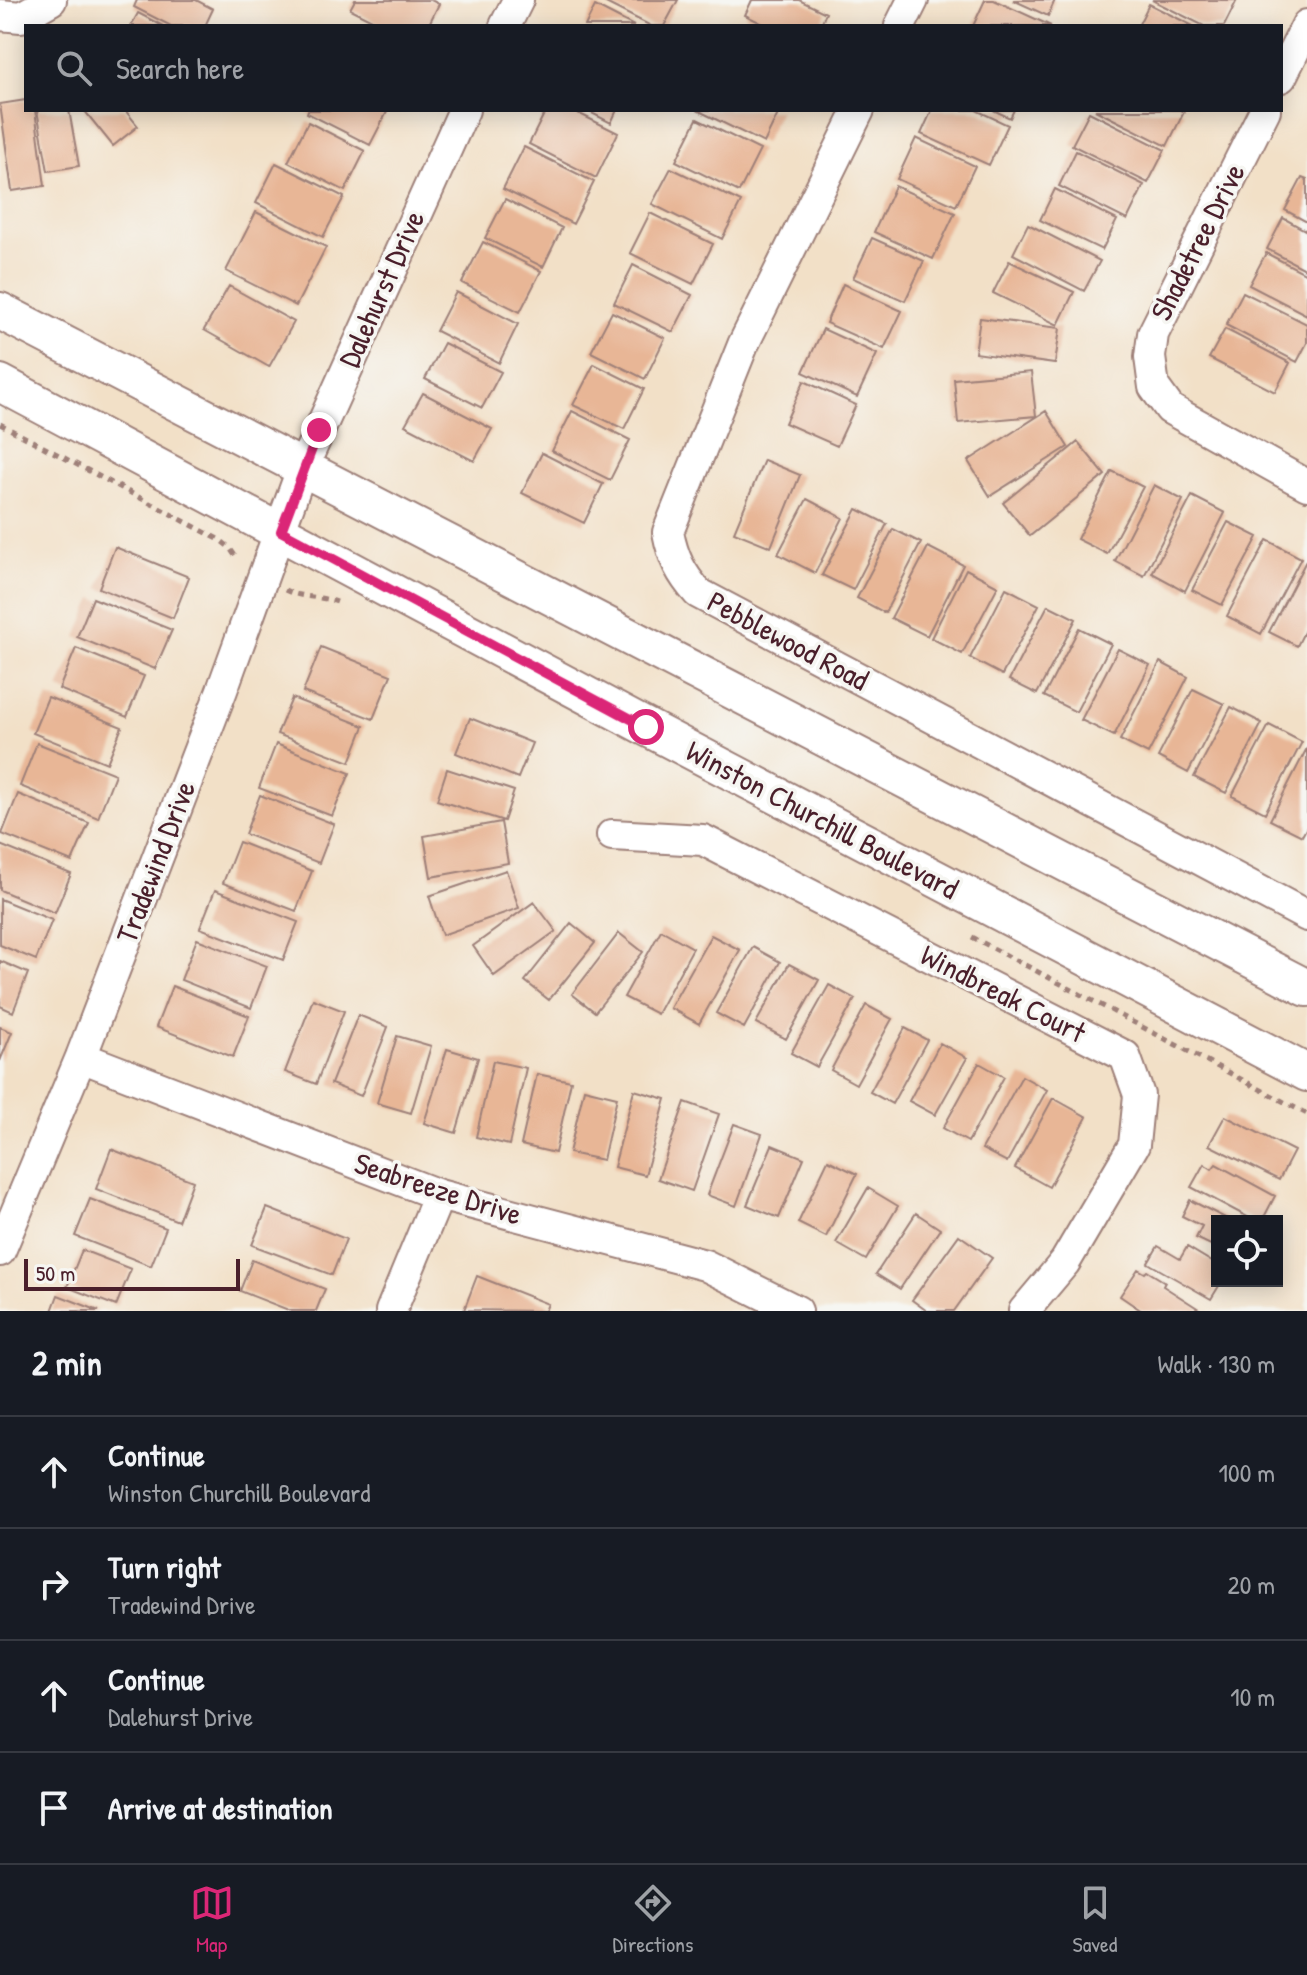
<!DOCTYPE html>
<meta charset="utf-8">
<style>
:root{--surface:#171b24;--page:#242831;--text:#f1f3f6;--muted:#9ea1a6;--line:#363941;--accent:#db2777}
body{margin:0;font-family:"Patrick Hand",sans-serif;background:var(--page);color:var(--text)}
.controls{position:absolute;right:24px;bottom:24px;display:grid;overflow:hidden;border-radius:0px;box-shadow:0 4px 20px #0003}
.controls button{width:72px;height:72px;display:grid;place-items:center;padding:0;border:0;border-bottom:2px solid var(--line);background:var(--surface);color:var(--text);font:40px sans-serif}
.scale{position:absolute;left:24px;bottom:20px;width:216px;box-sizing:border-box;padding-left:8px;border:4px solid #4a1f2b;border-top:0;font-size:22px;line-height:28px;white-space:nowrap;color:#4a1f2b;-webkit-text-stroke:6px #f6f6f2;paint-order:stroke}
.stop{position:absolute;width:24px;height:24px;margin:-18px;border:6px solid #db2777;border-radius:50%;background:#fff}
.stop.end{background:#db2777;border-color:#fff;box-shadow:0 2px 8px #0008}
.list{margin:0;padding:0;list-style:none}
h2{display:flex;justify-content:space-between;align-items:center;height:104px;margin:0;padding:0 32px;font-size:34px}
h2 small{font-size:26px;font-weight:400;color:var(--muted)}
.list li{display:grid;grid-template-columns:52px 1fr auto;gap:24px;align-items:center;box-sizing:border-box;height:112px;padding:0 32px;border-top:2px solid var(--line)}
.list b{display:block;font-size:30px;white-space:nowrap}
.list p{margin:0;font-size:26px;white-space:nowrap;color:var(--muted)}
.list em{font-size:26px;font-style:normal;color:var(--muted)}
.icon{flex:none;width:44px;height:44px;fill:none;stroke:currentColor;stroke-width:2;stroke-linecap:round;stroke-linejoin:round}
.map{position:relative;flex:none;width:1307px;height:1311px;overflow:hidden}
.search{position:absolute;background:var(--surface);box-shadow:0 4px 20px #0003;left:24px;right:24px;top:24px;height:88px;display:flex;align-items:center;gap:20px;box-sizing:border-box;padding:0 28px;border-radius:0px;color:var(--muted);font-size:30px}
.sheet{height:552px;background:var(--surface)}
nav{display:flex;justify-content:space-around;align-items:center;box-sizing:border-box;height:112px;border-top:2px solid var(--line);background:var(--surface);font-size:22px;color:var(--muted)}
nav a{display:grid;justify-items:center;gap:4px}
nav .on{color:var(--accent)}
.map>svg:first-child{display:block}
</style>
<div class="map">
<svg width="1307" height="1311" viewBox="0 0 1307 1311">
<rect width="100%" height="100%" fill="#f6f6f2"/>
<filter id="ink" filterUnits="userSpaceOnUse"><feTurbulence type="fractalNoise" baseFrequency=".0125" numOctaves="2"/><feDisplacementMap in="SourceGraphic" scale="16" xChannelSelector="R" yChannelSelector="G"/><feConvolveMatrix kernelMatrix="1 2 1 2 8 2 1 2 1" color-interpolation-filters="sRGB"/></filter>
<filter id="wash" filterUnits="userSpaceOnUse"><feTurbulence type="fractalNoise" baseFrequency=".006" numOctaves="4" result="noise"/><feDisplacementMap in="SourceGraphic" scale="32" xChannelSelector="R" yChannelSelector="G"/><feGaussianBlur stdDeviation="1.8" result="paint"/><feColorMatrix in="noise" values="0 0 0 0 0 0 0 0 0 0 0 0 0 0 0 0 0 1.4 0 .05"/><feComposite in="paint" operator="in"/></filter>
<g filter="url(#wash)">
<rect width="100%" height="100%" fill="#f2e0c7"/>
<g id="blocks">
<path fill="#e8b696" d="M137,0H196L213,9L205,26H171L134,7Z
M355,0H431L439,4L428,26H384L350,9Z
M600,0H678L664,26H651Z
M752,0H799L826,13L820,26H767L745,15Z
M985,0H994L1051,26H973Z
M1013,0H1055L1048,16Z
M1152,0H1237L1224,26H1204Z
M1149,4L1193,26H1138Z
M595,6L634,26H585Z
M138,13L163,26H131Z
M26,100V110H35L45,186L12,191L0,104Z
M37,110H69L79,166L48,171Z
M84,110H125L138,126L113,146Z
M308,110H388L370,145L307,113Z
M546,110H572L618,133L596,178L529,144Z
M586,110H617L611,123Z
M697,110H780L764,143Z
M932,110H976L1008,125L989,165L921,134Z
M993,110H1014L1010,118Z
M1095,110H1180L1184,112L1167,146Z
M1089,112L1165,150L1148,183L1072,145Z
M697,119L760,150L739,192L676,161Z
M308,122L365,151L345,191L288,162Z
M916,138L975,166L956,206L897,179Z
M524,147L594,182L573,224L503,189Z
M1076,151L1144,185L1127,220L1059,186Z
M276,163L344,197L323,237L256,203Z
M671,168L741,202L722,239L652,204Z
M1302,178L1307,180V222L1285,210Z
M895,186L955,213L933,259L874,232Z
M1055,189L1117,220L1102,250L1040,220Z
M505,199L562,228L543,267L485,238Z
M256,212L326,247L296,306L226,271Z
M650,213L713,244L693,284L630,253Z
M1283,218L1307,231V270L1267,249Z
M1028,224L1100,261L1084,291L1013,254Z
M872,238L924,261L905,301L853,278Z
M483,242L541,271L520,312L462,283Z
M1266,253L1307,274V315L1249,285Z
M1009,261L1074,292L1058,325L993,293Z
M633,265L692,295L673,332L614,303Z
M843,284L902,311L884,349L826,323Z
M229,286L294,322L269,367L204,330Z
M456,292L518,324L499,363L436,331Z
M1243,292L1307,324V343L1297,362L1226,325Z
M612,312L665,338L645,379L591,352Z
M980,318L1060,328L1055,364L975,353Z
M823,329L877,354L857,397L803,372Z
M1225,329L1290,363L1275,392L1209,358Z
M444,343L501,372L482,408L425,379Z
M594,364L644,389L624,429L573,405Z
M1031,372L1036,416L958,423L954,379Z
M804,381L856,405L837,446L785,423Z
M423,393L492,429L474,461L405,425Z
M572,411L630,440L610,480L552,451Z
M1046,411L1068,447L990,496L968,461Z
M1078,442L1105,475L1030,536L1003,503Z
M542,453L603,484L584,523L522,493Z
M764,460L800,475L771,547L734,532Z
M1112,471L1143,487L1107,554L1077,539Z
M1154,485L1183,500L1144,576L1115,561Z
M1192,496L1225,513L1185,591L1152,573Z
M807,499L843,518L815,573L778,554Z
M857,509L887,524L853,590L822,575Z
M1228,522L1258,537L1222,605L1192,590Z
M893,529L921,543L885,613L857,598Z
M1267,540L1301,558L1261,634L1227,616Z
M115,547L189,577L173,618L99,588Z
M928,547L963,565L927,636L891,618Z
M1307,559V626L1297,646L1269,632Z
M966,569L998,586L962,654L931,638Z
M1006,588L1039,605L1002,675L970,658Z
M93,598L172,630L155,669L77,637Z
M1048,605L1076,619L1037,694L1009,680Z
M1079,628L1111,644L1076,712L1044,696Z
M321,647L391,675L373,719L303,692Z
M76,648L144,676L127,717L59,689Z
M1118,649L1150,665L1114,736L1081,720Z
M1160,662L1188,677L1148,754L1120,740Z
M1193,689L1224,704L1188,773L1158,757Z
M48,697L122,727L107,763L33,733Z
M292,698L364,726L350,762L277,734Z
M1231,707L1262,723L1226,793L1194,777Z
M470,718L532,743L518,778L456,753Z
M1269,725L1302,742L1265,813L1232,796Z
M37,743L115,774L98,818L20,786Z
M276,744L350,773L332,816L259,788Z
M1307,748V827L1302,836L1270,820Z
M447,769L514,791L504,821L437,800Z
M18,794L89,823L72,862L2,834Z
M260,795L334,824L319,863L245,834Z
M501,822L508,863L431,877L424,836Z
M239,842L312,871L296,911L223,883Z
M0,845L71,874L55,913L0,890Z
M506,870L519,908L442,935L429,896Z
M215,890L298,922L283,960L200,928Z
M0,899L52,920L36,960L0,945Z
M534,902L556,931L494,976L473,946Z
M571,923L595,943L549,1000L525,981Z
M661,930L693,948L657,1014L624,997Z
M619,933L643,952L595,1012L572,994Z
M711,935L740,950L699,1024L670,1008Z
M197,939L267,966L251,1008L181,980Z
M753,947L780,962L744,1028L716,1013Z
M0,961L28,973L13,1012L0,1006Z
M789,964L819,980L786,1039L756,1023Z
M829,985L855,999L817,1067L791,1053Z
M172,986L249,1016L233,1057L156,1027Z
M313,999L344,1011L316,1084L285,1072Z
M866,1005L892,1019L856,1084L831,1070Z
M358,1015L388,1027L361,1096L331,1084Z
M0,1027L12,1032L0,1061Z
M905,1028L927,1040L892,1104L870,1092Z
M397,1036L431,1046L411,1113L377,1103Z
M940,1043L967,1058L935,1115L909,1101Z
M447,1049L478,1058L456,1133L424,1123Z
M493,1061L526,1068L509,1145L476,1137Z
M979,1063L1004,1077L968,1142L943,1128Z
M537,1074L571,1081L555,1153L521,1145Z
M1022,1076L1047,1090L1007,1162L982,1149Z
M584,1089L617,1097L603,1160L569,1153Z
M634,1090L666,1099L645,1175L614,1167Z
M1053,1098L1087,1117L1049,1187L1015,1168Z
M685,1102L719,1114L692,1191L658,1179Z
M1225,1116L1294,1151L1279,1180L1209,1145Z
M734,1124L762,1134L736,1206L707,1195Z
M772,1145L804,1158L779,1218L747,1205Z
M111,1149L193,1181L178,1221L96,1189Z
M828,1160L857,1174L826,1237L798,1223Z
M1204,1164L1212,1169L1216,1164L1275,1196L1262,1221H1255L1191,1187Z
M868,1188L898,1206L866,1260L836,1243Z
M90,1199L166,1228L151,1266L75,1236Z
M1190,1200L1231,1221H1217V1248L1196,1238L1202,1226L1182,1216Z
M267,1208L346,1239L332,1275L252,1245Z
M916,1213L940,1229L900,1289L876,1274Z
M959,1235L992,1258L954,1311H927L912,1300Z
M1158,1246L1180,1259L1187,1247L1217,1265V1281H1222L1211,1299L1148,1263Z
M82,1250L131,1269L116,1306L67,1287Z
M252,1260L325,1289L316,1311H291L240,1291Z
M1138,1269L1145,1273L1147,1271L1165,1282L1163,1286L1202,1311H1142L1120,1296Z
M477,1276L548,1304L545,1311L464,1310Z
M58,1295L99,1311H52Z"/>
</g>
</g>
<g filter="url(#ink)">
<use href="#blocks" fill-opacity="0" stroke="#9e8079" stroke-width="2"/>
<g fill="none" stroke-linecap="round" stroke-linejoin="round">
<g stroke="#9e8079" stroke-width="34">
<path id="minor" d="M0,15L21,17L51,0
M505,26L518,0
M900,26L913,0
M1281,77L1307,25
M859,110L743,345L668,532C673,558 681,574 698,593L1307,916
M1265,110L1153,334L1150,357L1154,387L1170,409L1307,485
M612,835L703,840L1125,1056L1139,1095L1134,1145L1065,1262L1024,1311
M81,1057L439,1195L705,1265L797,1311
M0,1251L81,1057L222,690L302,469L464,110
M391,1311L439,1195"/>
</g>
<g stroke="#9e8079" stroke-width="40">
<path id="major" d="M0,311L1307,988
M0,383L646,727L1307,1073"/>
</g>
<path stroke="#9e8079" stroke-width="5" stroke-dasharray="6 6" stroke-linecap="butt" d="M0,424L220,540L229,547L238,560
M285,590C300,598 320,596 337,602
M972,937L1307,1114"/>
<use href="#minor" stroke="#fff" stroke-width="30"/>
<use href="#major" stroke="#fff" stroke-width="36"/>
</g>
</g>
<g fill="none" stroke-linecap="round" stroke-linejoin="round" filter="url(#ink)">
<path stroke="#db2777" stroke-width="10" d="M319,430L281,531L646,727"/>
</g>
<g text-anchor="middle" stroke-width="7" stroke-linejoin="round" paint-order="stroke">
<g font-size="30" fill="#4a1f2b" stroke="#f6f6f2">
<text transform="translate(1198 242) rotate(-63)" y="10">Shadetree Drive</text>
<text transform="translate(382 289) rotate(-66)" y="10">Dalehurst Drive</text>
<text transform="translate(788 641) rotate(28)" y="10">Pebblewood Road</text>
<text transform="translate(822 820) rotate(28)" y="10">Winston Churchill Boulevard</text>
<text transform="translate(156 862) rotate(-69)" y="10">Tradewind Drive</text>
<text transform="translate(1003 994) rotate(27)" y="10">Windbreak Court</text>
<text transform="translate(438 1189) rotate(18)" y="10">Seabreeze Drive</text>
</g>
</g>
</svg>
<div class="controls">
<button><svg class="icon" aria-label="locate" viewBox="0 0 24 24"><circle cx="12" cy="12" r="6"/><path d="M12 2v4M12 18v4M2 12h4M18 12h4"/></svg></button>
</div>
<div class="scale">50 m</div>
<div class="stop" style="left:646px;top:727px"></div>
<div class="stop end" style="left:319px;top:430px"></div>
<div class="search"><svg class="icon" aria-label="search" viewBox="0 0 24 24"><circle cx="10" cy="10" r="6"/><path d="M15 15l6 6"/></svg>Search here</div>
</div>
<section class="sheet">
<h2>2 min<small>Walk · 130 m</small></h2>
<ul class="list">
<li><svg class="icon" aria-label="ahead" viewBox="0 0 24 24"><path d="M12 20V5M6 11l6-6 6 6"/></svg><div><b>Continue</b><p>Winston Churchill Boulevard</p></div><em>100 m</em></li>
<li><svg class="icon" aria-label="right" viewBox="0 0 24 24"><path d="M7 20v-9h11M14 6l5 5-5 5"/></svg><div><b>Turn right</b><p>Tradewind Drive</p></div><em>20 m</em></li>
<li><svg class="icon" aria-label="ahead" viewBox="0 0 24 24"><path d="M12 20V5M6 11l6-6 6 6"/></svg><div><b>Continue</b><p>Dalehurst Drive</p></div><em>10 m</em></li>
<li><svg class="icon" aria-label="arrive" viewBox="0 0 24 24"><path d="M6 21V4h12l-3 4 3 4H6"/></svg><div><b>Arrive at destination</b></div></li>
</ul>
</section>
<nav>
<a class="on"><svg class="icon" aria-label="map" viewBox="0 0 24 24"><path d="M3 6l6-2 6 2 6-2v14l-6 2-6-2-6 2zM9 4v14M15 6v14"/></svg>Map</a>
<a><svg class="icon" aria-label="directions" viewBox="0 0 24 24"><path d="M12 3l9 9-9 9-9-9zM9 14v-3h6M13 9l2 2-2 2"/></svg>Directions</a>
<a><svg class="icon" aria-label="saved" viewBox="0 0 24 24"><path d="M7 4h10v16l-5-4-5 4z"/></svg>Saved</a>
</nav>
